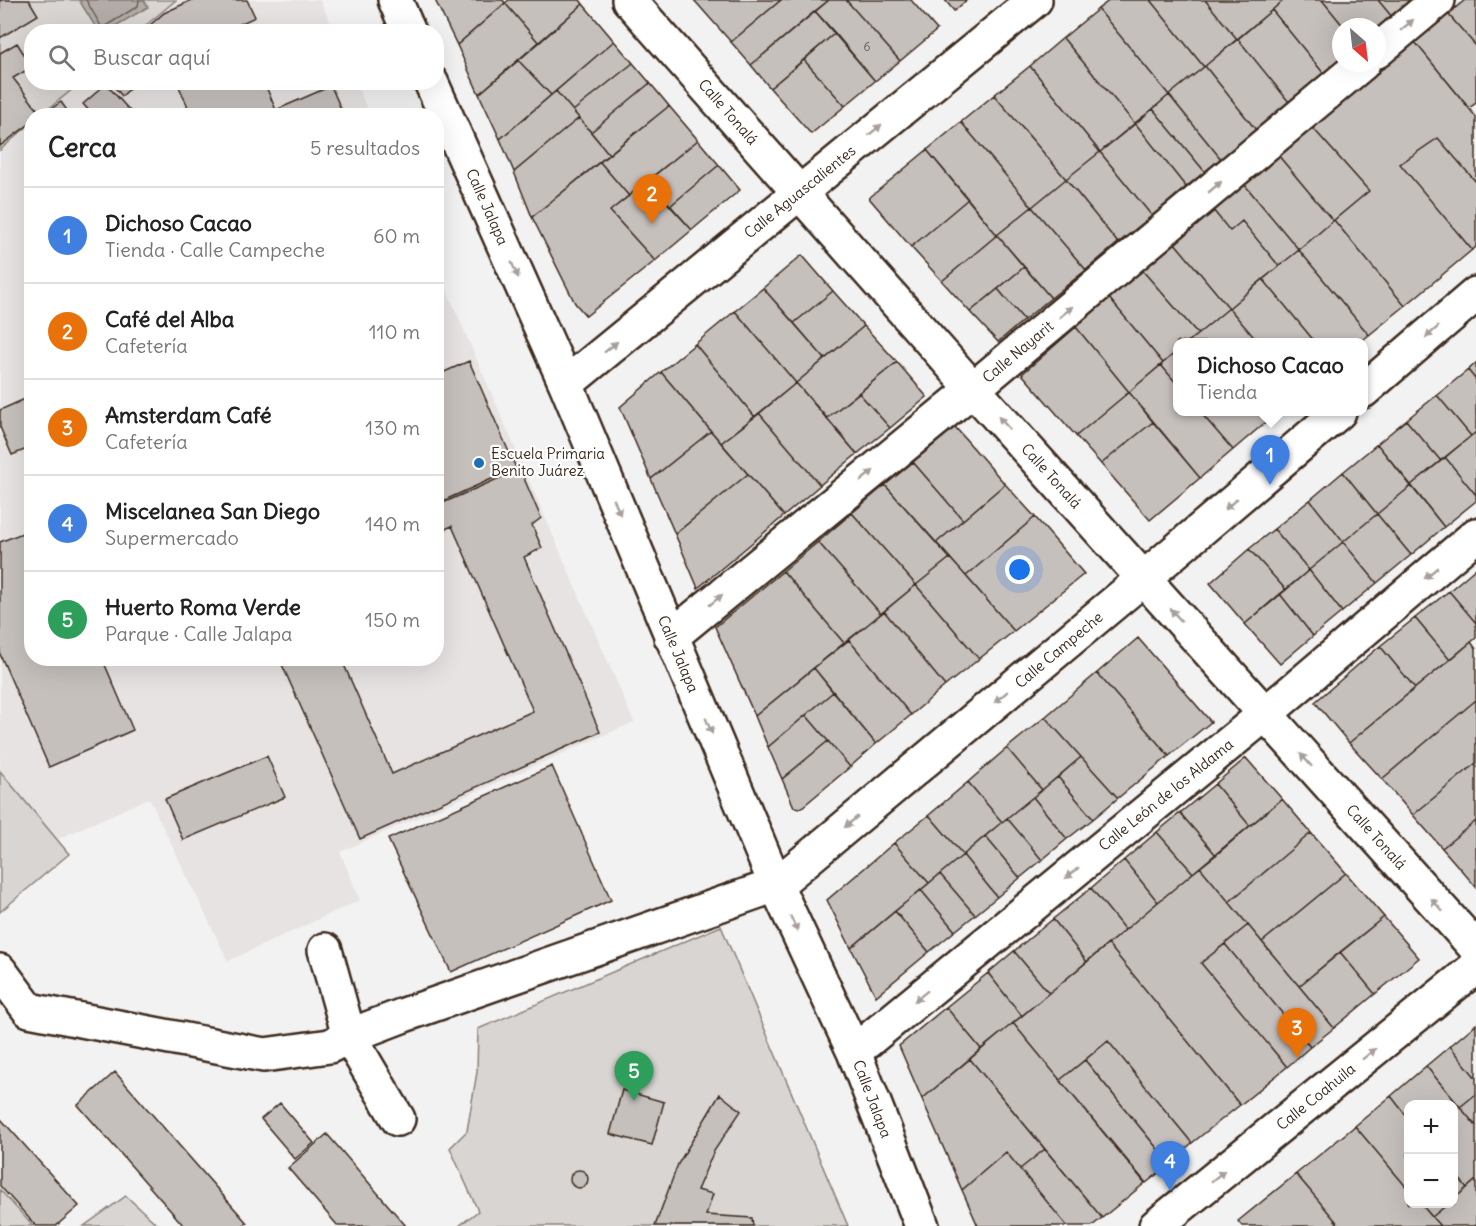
<!DOCTYPE html>
<html lang="es">
<meta charset="utf-8">
<style>
:root{--surface:#fff;--page:#f6f6f6;--text:#222;--muted:#767676;--line:#e0e0e0;--accent:#1f6fb2}
body{margin:0;font-family:Delius,sans-serif;background:var(--page);color:var(--text)}
.controls{position:absolute;right:18px;bottom:18px;display:grid;overflow:hidden;border-radius:12px;box-shadow:0 6px 24px #0002}
.controls button{width:54px;height:54px;display:grid;place-items:center;padding:0;border:0;border-bottom:2px solid var(--line);background:var(--surface);color:var(--text);font:30px sans-serif}
.compass{position:absolute;left:1332px;top:18px;width:54px;height:54px;border-radius:50%;background:var(--surface);box-shadow:0 6px 24px #0002;rotate:152deg}
.you{position:absolute;left:1020px;top:570px;width:21px;height:21px;margin:-15px;border:4px solid #fff;border-radius:50%;background:#1a73e8;box-shadow:0 0 0 9px #1a73e833}
.badge{display:grid;place-items:center;width:39px;height:39px;border-radius:50%;background:var(--accent);color:#fff;font-size:20px;font-weight:700}
.pin{position:absolute;translate:-50% -50px;filter:drop-shadow(0 2px 3px #0008)}
.pin::after{content:'';position:absolute;top:32px;width:21px;height:18px;background:inherit;clip-path:polygon(0 0,100% 0,50% 100%)}
.popup{position:absolute;left:1173px;top:338px;width:195px;height:78px;box-sizing:border-box;display:grid;place-content:center;border-radius:12px;background:var(--surface);filter:drop-shadow(0 2px 4px #0005);font-size:20px;white-space:nowrap;color:var(--muted)}
.popup b{font-size:22px;color:var(--text)}
.popup::after{content:'';position:absolute;left:50%;top:100%;margin-left:-12px;border:12px solid transparent;border-top-color:var(--surface)}
.list{margin:0;padding:0;list-style:none}
h2{display:flex;justify-content:space-between;align-items:center;height:78px;margin:0;padding:0 24px;font-size:26px}
h2 small{font-size:20px;font-weight:400;color:var(--muted)}
.list li{display:grid;grid-template-columns:39px 1fr auto;gap:18px;align-items:center;box-sizing:border-box;height:96px;padding:0 24px;border-top:2px solid var(--line)}
.list b{display:block;font-size:22px;white-space:nowrap}
.list p{margin:0;font-size:20px;white-space:nowrap;color:var(--muted)}
.list em{font-size:20px;font-style:normal;color:var(--muted)}
.icon{flex:none;width:33px;height:33px;fill:none;stroke:currentColor;stroke-width:2;stroke-linecap:round;stroke-linejoin:round}
.map{position:relative;flex:none;width:1476px;height:1226px;overflow:hidden}
.search{position:absolute;background:var(--surface);box-shadow:0 6px 24px #0002;left:24px;top:24px;width:420px;height:66px;display:flex;align-items:center;gap:15px;box-sizing:border-box;padding:0 21px;border-radius:24px;color:var(--muted);font-size:22px}
.panel{position:absolute;background:var(--surface);box-shadow:0 6px 24px #0002;left:24px;top:108px;width:420px;height:558px;border-radius:24px}
.map>svg:first-child{display:block}
</style>
<div class="map">
<svg width="1476" height="1226" viewBox="0 0 1476 1226">
<rect width="100%" height="100%" fill="#f3f2f2"/>
<filter id="ink" filterUnits="userSpaceOnUse"><feTurbulence type="fractalNoise" baseFrequency=".0167" numOctaves="2"/><feDisplacementMap in="SourceGraphic" scale="12" xChannelSelector="R" yChannelSelector="G"/><feConvolveMatrix kernelMatrix="1 2 1 2 8 2 1 2 1" color-interpolation-filters="sRGB"/></filter>
<g filter="url(#ink)">
<path fill="#e6e3e2" d="M177,0H320L334,31L140,32Z
M80,82L356,83L370,115L42,116Z
M31,124L32,658H436L437,268L634,722L340,852L360,900L228,961L149,798L58,839L0,772V151Z"/>
<path fill="#d8d5d2" stroke="#8a8078" stroke-width="1.5" d="M0,0H176L139,31L32,32V82L80,83L41,115L32,116L31,123L0,150Z
M0,771L69,854L0,912Z
M721,926L848,1226H459L478,1211L450,1148L467,1131L477,1072L478,1029Z
M0,1190L33,1226H0Z
M126,1196L159,1226H84Z"/>
<path fill="#b2aba7" stroke="#827770" stroke-width="1.5" d="M79,0H144L148,7L107,31H98Z"/>
<g fill="none" stroke-linecap="round" stroke-linejoin="round">
<path stroke="#6b5e55" stroke-width="1.5" d="M86,0L101,26L104,27L138,6L139,0"/>
</g>
<path fill="#c6c0bd" stroke="#3b2a1e" stroke-width="1.5" d="M0,0H29L38,15L0,38Z
M192,0H247L255,17L223,32H142L164,13Z
M435,0H503L505,3L457,45Z
M509,0H580L583,4L539,43L505,3Z
M694,0H781L731,42Z
M781,0H829L751,65L731,42Z
M829,0H846L900,61L875,81L815,11Z
M846,0H911L937,30L900,61Z
M945,0H967L954,11Z
M1110,0H1150L1204,67L1169,95L1098,9Z
M1150,0H1205L1237,39L1204,67Z
M1205,0H1284L1237,39Z
M1284,0H1322L1344,27H1341V59L1324,74L1272,10Z
M1322,0H1378L1392,17L1377,29V27H1344Z
M1378,0H1412L1392,17Z
M1465,0H1476V46L1448,14Z
M505,3L539,43L479,94L457,45Z
M583,4L614,41L551,95L518,60Z
M1098,9L1169,95L1135,124L1063,38Z
M1272,10L1324,74L1289,102L1238,39Z
M815,11L835,33L770,88L751,65Z
M1448,14L1476,46V103L1469,108L1415,42Z
M835,33L875,81L845,106L804,60Z
M1063,38L1135,124L1100,152L1030,66Z
M1238,39L1289,102L1256,130L1205,66Z
M614,41L633,63L573,111L556,91Z
M1415,42L1476,117V182L1438,138L1400,164L1472,250L1405,306L1334,220L1369,191L1312,127Z
M17,43L32,67L13,78L41,114L39,116H32V122L0,146V53Z
M518,60L551,95L500,139L479,94Z
M804,60L845,106L811,134L770,88Z
M633,63L650,83L591,132L573,111Z
M1030,66L1100,152L1066,179L994,95Z
M1205,66L1256,130L1221,159L1169,95Z
M110,82H137L122,96Z
M177,82H264L276,110L331,86L344,116H192Z
M650,83L669,106L609,154L591,132Z
M106,84L131,112L127,116H94L83,104Z
M556,91L579,118L514,172L500,139Z
M994,95L1066,179L1032,207L961,122Z
M1169,95L1221,159L1205,172L1153,109Z
M61,102L71,116H51L48,111Z
M669,106L698,140L629,196L600,162Z
M1153,109L1205,172L1186,187L1135,123Z
M579,118L609,154L532,217L514,172Z
M961,122L1032,207L997,235L927,150Z
M1135,123L1186,187L1152,216L1100,152Z
M1312,127L1369,191L1333,221L1278,155Z
M1438,138L1476,182V247L1472,250L1400,164Z
M698,140L719,165L670,206L648,180Z
M927,150L968,199L911,247L869,198Z
M1100,152L1152,216L1118,243L1066,179Z
M1278,155L1333,221L1299,250L1244,184Z
M600,162L629,196L610,211L655,261L586,316L575,303L532,217Z
M719,165L740,190L692,230L670,206Z
M1066,179L1118,243L1086,270L1032,207Z
M648,180L692,230L655,261L610,211Z
M1244,184L1299,250L1279,266L1242,221L1230,231L1213,210Z
M968,199L997,235L942,281L911,247Z
M1032,207L1086,270L1051,298L997,235Z
M1213,210L1230,231L1242,221L1279,266L1229,308L1174,242Z
M1334,220L1405,306L1369,335L1299,250Z
M997,235L1024,267L970,312L942,281Z
M1174,242L1229,308L1198,334L1142,270Z
M1299,250L1369,335L1360,342H1315L1263,279Z
M802,255L833,291L794,323L763,288Z
M1024,267L1051,298L1024,320L998,289Z
M1142,270L1198,334L1187,342H1177V351L1163,363L1109,298Z
M1263,279L1315,342H1258L1229,308Z
M763,288L825,359L796,383L735,311Z
M998,289L1024,320L998,342L970,312Z
M833,291L864,326L825,359L794,323Z
M1109,298L1163,363L1129,392L1076,327Z
M1229,308L1258,342H1188L1198,334Z
M735,311L796,383L755,417L695,344Z
M864,326L897,362L827,418L796,383Z
M1076,327L1129,392L1076,436L1022,374Z
M695,344L755,417L721,443L661,372Z
M1177,351V384L1161,365Z
M436,361L442,373L469,361L516,468L436,504Z
M897,362L927,397L890,428L859,393Z
M1476,363V380L1468,370Z
M1161,365L1177,384V412H1200L1233,450L1200,478L1129,392Z
M1468,370L1476,380V432L1471,436L1437,395Z
M661,372L711,431L651,479L620,407Z
M796,383L857,454L820,485L759,413Z
M1129,392L1153,422L1101,464L1076,436Z
M859,393L890,428L857,454L827,418Z
M1437,395L1471,436L1441,461L1406,420Z
M32,396V447L12,455L0,427V410Z
M1200,412H1271L1274,415L1233,450Z
M759,413L820,485L784,516L721,443Z
M1406,420L1441,461L1411,485L1377,444Z
M1153,422L1200,478L1150,520L1101,464Z
M955,427L1005,484L963,520L913,462Z
M711,431L748,474L675,534L651,479Z
M1476,432V495L1445,457Z
M1377,444L1411,486L1377,514L1343,472Z
M1445,457L1476,495V501L1444,527L1411,485Z
M913,462L963,520L936,543L885,485Z
M520,469L541,518L532,525L542,548L524,557L600,732L360,839L279,658H341L392,774L533,711L452,526L436,533V506Z
M1343,472L1377,514L1343,542L1310,500Z
M748,474L784,516L698,588L675,534Z
M1005,484L1035,517L966,576L936,543Z
M885,485L950,558L916,585L852,513Z
M1411,486L1444,527L1411,555L1377,514Z
M1310,500L1343,542L1309,570L1274,529Z
M852,513L916,585L881,614L818,542Z
M1377,514L1411,555L1377,583L1343,542Z
M1035,517L1084,574L1014,631L966,576Z
M32,529V658H102L133,730L49,767L0,654V542Z
M1274,529L1309,570L1286,590L1249,549Z
M818,542L881,614L844,643L783,571Z
M1343,542L1377,583L1342,612L1309,570Z
M1249,549L1286,590L1245,624L1210,583Z
M950,558L1014,631L979,659L916,585Z
M1476,568V623L1449,591Z
M1309,570L1342,612L1313,636L1280,594Z
M783,571L844,643L755,716L715,627Z
M916,585L979,659L945,686L884,611Z
M1449,591L1476,623V638L1450,660L1415,618Z
M1280,594L1313,636L1280,664L1245,624Z
M884,611L945,686L911,715L849,640Z
M1415,618L1450,660L1415,688L1380,646Z
M1138,638L1211,722L1169,756L1097,673Z
M849,640L911,715L876,744L814,668Z
M1471,642L1476,649V700L1382,779L1349,743Z
M1380,646L1415,688L1349,743L1315,702Z
M814,668L833,692L768,747L755,716Z
M1097,673L1169,756L1118,798L1045,717Z
M833,692L876,744L850,767L806,715Z
M1476,700V763L1413,815L1382,779Z
M806,715L828,741L782,779L768,747Z
M1045,717L1081,757L1042,790L1007,748Z
M828,741L850,767L801,808L794,807L782,779Z
M1007,748L1042,790L1002,822L968,782Z
M267,756L285,797L183,840L165,799Z
M1081,757L1118,798L1093,819L1058,777Z
M1246,758L1282,799L1250,826L1215,784Z
M1476,763V821L1442,848L1413,815Z
M552,766L611,900L451,972L388,839Z
M1058,777L1093,819L1067,839L1033,797Z
M968,782L1002,822L963,855L929,815Z
M1215,784L1250,826L1216,855L1180,813Z
M1033,797L1067,839L1042,860L1007,818Z
M1282,799L1311,833L1229,902L1200,867Z
M1180,813L1216,855L1193,873L1157,832Z
M929,815L963,855L929,883L894,843Z
M1007,818L1042,860L1020,878L985,836Z
M1476,821V887L1442,848Z
M1157,832L1193,873L1158,902L1124,860Z
M1311,833L1346,873L1262,942L1229,902Z
M985,836L1020,878L997,897L963,855Z
M894,843L929,883L851,948L827,900Z
M963,855L997,897L975,915L940,874Z
M1124,860L1158,902L1125,930L1091,888Z
M1200,867L1248,925L1201,963L1287,1067L1240,1105L1108,944Z
M1346,873L1384,917L1299,986L1262,942Z
M940,874L975,915L955,931L921,890Z
M1091,888L1125,930L1087,962L1053,919Z
M921,890L955,931L929,952L895,911Z
M895,911L929,952L876,996L851,948Z
M1384,917L1419,958L1375,994L1340,952Z
M1053,919L1087,962L1049,993L1014,951Z
M1248,925L1334,1028L1310,1047L1225,944Z
M1108,944L1240,1105L1192,1143L1108,1041L1060,1080L1013,1023Z
M1225,944L1310,1047L1287,1067L1201,963Z
M1014,951L1049,993L1022,1016L988,973Z
M1340,952L1375,994L1334,1028L1299,986Z
M988,973L1022,1016L981,1049L946,1007Z
M946,1007L981,1049L922,1099L899,1046Z
M1013,1023L1145,1183L1102,1218L970,1059Z
M1476,1024V1078L1450,1046Z
M1108,1041L1192,1143L1169,1163L1085,1060Z
M1450,1046L1476,1078V1094L1460,1107L1426,1066Z
M970,1059L1045,1149L1020,1169L1006,1152L962,1190L922,1099Z
M1085,1060L1170,1164L1146,1183L1060,1080Z
M1426,1066L1476,1126V1180L1467,1188L1454,1172V1104H1408V1118L1391,1096Z
M115,1072L247,1223L243,1226H184L78,1105Z
M622,1090L664,1102L652,1145L610,1134Z
M720,1094L741,1111L714,1151L697,1190L713,1194L706,1215L752,1218L753,1226H655L678,1164Z
M1476,1094V1126L1460,1107Z
M1391,1096L1408,1118V1189L1355,1126Z
M280,1103L314,1143L295,1159L261,1119Z
M0,1118L79,1206L56,1226H36L0,1186Z
M1355,1126L1408,1189V1204H1421L1440,1226H1340L1296,1174Z
M327,1134L406,1226H338L288,1168Z
M1045,1149L1102,1218L1092,1226H1067L1020,1169Z
M1006,1152L1020,1169L1067,1226H978L962,1190Z
M570 1179a9 9 0 1 1 18 0a9 9 0 1 1-18 0Z
M1454,1172L1467,1188L1454,1199Z
M1296,1174L1340,1226H1242L1238,1221Z
M1476,1180V1226H1440L1432,1217L1448,1204H1454V1199Z
M1421,1204H1448L1432,1217Z"/>
<g fill="none" stroke-linecap="round" stroke-linejoin="round">
<g stroke="#3b2a1e" stroke-width="38">
<path id="minor" d="M395,0L409,32
M629,0L973,389L1476,948
M1377,51L1438,0
M431,82L566,384L776,885L854,1052L922,1226
M566,384L1035,0
M1363,391L1476,294
M671,637L973,389L1363,63
M325,950L349,1036L398,1119
M0,971L29,1010L264,1055L330,1046L349,1036L404,1015L776,885L1144,578L1339,412
M854,1052L1264,715L1476,535
M1156,1226L1476,967"/>
</g>
<use href="#minor" stroke="#fff" stroke-width="33"/>
</g>
<defs><path id="oneway-solid" d="M-6-.8H1V-3.2L6.5 0L1 3.2V.8H-6Z" transform="scale(1.5)"/></defs>
<g fill="#a79f9a">
<use href="#oneway-solid" transform="translate(1407 25) rotate(-40)"/>
<use href="#oneway-solid" transform="translate(875 130) rotate(-39)"/>
<use href="#oneway-solid" transform="translate(1215 187) rotate(-40)"/>
<use href="#oneway-solid" transform="translate(515 270) rotate(66)"/>
<use href="#oneway-solid" transform="translate(1066 312) rotate(-40)"/>
<use href="#oneway-solid" transform="translate(1432 332) rotate(139)"/>
<use href="#oneway-solid" transform="translate(611 347) rotate(-39)"/>
<use href="#oneway-solid" transform="translate(1004 423) rotate(-132)"/>
<use href="#oneway-solid" transform="translate(867 476) rotate(-39)"/>
<use href="#oneway-solid" transform="translate(1231 504) rotate(139)"/>
<use href="#oneway-solid" transform="translate(617 507) rotate(67)"/>
<use href="#oneway-solid" transform="translate(1431 573) rotate(140)"/>
<use href="#oneway-solid" transform="translate(716 600) rotate(-39)"/>
<use href="#oneway-solid" transform="translate(1176 615) rotate(-131)"/>
<use href="#oneway-solid" transform="translate(1001 697) rotate(140)"/>
<use href="#oneway-solid" transform="translate(709 726) rotate(67)"/>
<use href="#oneway-solid" transform="translate(1306 760) rotate(-132)"/>
<use href="#oneway-solid" transform="translate(851 822) rotate(140)"/>
<use href="#oneway-solid" transform="translate(1072 873) rotate(141)"/>
<use href="#oneway-solid" transform="translate(1437 905) rotate(-132)"/>
<use href="#oneway-solid" transform="translate(794 924) rotate(65)"/>
<use href="#oneway-solid" transform="translate(921 996) rotate(141)"/>
<use href="#oneway-solid" transform="translate(1369 1054) rotate(-39)"/>
<use href="#oneway-solid" transform="translate(1218 1176) rotate(-39)"/>
</g>
</g>
<circle fill="#1f6fb2" stroke="#fff" stroke-width="2" cx="479" cy="463" r="6"/>
<g text-anchor="middle" stroke-width="4.5" stroke-linejoin="round" paint-order="stroke">
<g font-size="12" fill="#5e5046">
<text x="867" y="51">6</text>
</g>
<g font-size="15" fill="#3b2a1e" stroke="#fff">
<text transform="translate(728 112) rotate(49)" y="5">Calle Tonalá</text>
<text transform="translate(800 192) rotate(-39)" y="5">Calle Aguascalientes</text>
<text transform="translate(487 207) rotate(66)" y="5">Calle Jalapa</text>
<text transform="translate(1018 352) rotate(-40)" y="5">Calle Nayarit</text>
<text transform="translate(1051 476) rotate(48)" y="5">Calle Tonalá</text>
<text transform="translate(1059 650) rotate(-40)" y="5">Calle Campeche</text>
<text transform="translate(678 654) rotate(67)" y="5">Calle Jalapa</text>
<text transform="translate(1166 795) rotate(-39)" y="5">Calle León de los Aldama</text>
<text transform="translate(1376 837) rotate(48)" y="5">Calle Tonalá</text>
<text transform="translate(1316 1097) rotate(-39)" y="5">Calle Coahuila</text>
<text transform="translate(872 1099) rotate(69)" y="5">Calle Jalapa</text>
</g>
<g font-size="15" fill="#3b2a1e" stroke="#fff" text-anchor="start">
<text x="491" y="459">Escuela Primaria<tspan x="491" dy="17">Benito Juárez</tspan></text>
</g>
</g>
</svg>
<div class="controls">
<button>+</button>
<button>−</button>
</div>
<svg class="compass" viewBox="-18 -18 36 36"><path d="M0-13l5 13h-10z" fill="#e53935"/><path d="M0 13l5-13h-10z" fill="#767676"/></svg>
<div class="you"></div>
<div class="pin badge" style="left:1270px;top:485px;background:#3f7fe0">1</div>
<div class="popup"><b>Dichoso Cacao</b>Tienda</div>
<div class="pin badge" style="left:652px;top:224px;background:#e8710a">2</div>
<div class="pin badge" style="left:1297px;top:1058px;background:#e8710a">3</div>
<div class="pin badge" style="left:1170px;top:1191px;background:#3f7fe0">4</div>
<div class="pin badge" style="left:634px;top:1101px;background:#2e9e5b">5</div>
<div class="search"><svg class="icon" aria-label="search" viewBox="0 0 24 24"><circle cx="10" cy="10" r="6"/><path d="M15 15l6 6"/></svg>Buscar aquí</div>
<section class="panel">
<h2>Cerca<small>5 resultados</small></h2>
<ul class="list">
<li><span class="badge" style="background:#3f7fe0">1</span><div><b>Dichoso Cacao</b><p>Tienda · Calle Campeche</p></div><em>60 m</em></li>
<li><span class="badge" style="background:#e8710a">2</span><div><b>Café del Alba</b><p>Cafetería</p></div><em>110 m</em></li>
<li><span class="badge" style="background:#e8710a">3</span><div><b>Amsterdam Café</b><p>Cafetería</p></div><em>130 m</em></li>
<li><span class="badge" style="background:#3f7fe0">4</span><div><b>Miscelanea San Diego</b><p>Supermercado</p></div><em>140 m</em></li>
<li><span class="badge" style="background:#2e9e5b">5</span><div><b>Huerto Roma Verde</b><p>Parque · Calle Jalapa</p></div><em>150 m</em></li>
</ul>
</section>
</div>
